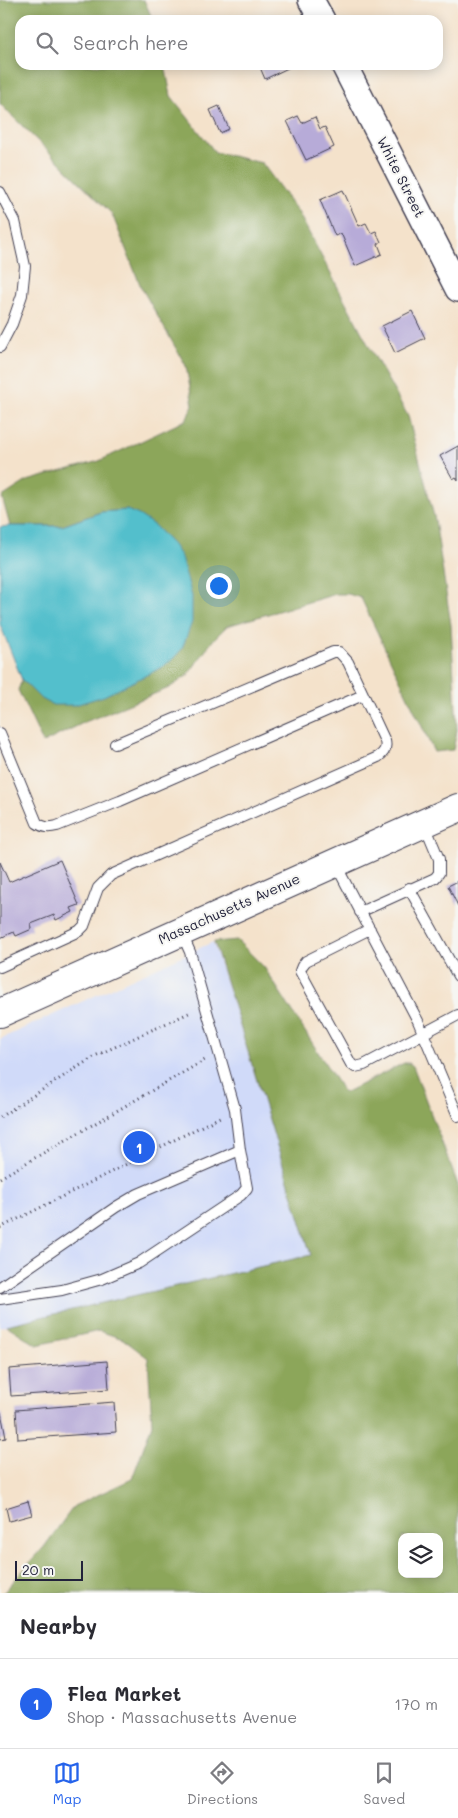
<!DOCTYPE html>
<meta charset="utf-8">
<style>
:root{--surface:#fff;--page:#f2f2f3;--text:#2b2b33;--muted:#7c7c81;--line:#e1e1e2;--accent:#2563eb}
body{margin:0;font-family:Mali,sans-serif;background:var(--page);color:var(--text)}
.controls{position:absolute;right:15px;bottom:15px;display:grid;overflow:hidden;border-radius:10px;box-shadow:0 2px 12px #0003}
.controls button{width:45px;height:45px;display:grid;place-items:center;padding:0;border:0;border-bottom:1px solid var(--line);background:var(--surface);color:var(--text);font:25px sans-serif}
.scale{position:absolute;left:15px;bottom:12px;width:68px;box-sizing:border-box;padding-left:5px;border:2px solid #22223b;border-top:0;font-size:14px;line-height:18px;white-space:nowrap;color:#22223b;-webkit-text-stroke:4px #f6f6f2;paint-order:stroke}
.you{position:absolute;left:218px;top:585px;width:18px;height:18px;margin:-12px;border:4px solid #fff;border-radius:50%;background:#1a73e8;box-shadow:0 0 0 8px #1a73e833}
.badge{display:grid;place-items:center;width:32px;height:32px;border-radius:50%;background:var(--accent);color:#fff;font-size:16px;font-weight:700}
.pin{position:absolute;translate:-50% -50%;border:2px solid #fff;box-shadow:0 1px 5px #0006}
.list{margin:0;padding:0;list-style:none}
h2{display:flex;justify-content:space-between;align-items:center;height:65px;margin:0;padding:0 20px;font-size:21px}
h2 small{font-size:16px;font-weight:400;color:var(--muted)}
.list li{display:grid;grid-template-columns:32px 1fr auto;gap:15px;align-items:center;box-sizing:border-box;height:90px;padding:0 20px;border-top:1px solid var(--line)}
.list b{display:block;font-size:19px;white-space:nowrap}
.list p{margin:0;font-size:16px;white-space:nowrap;color:var(--muted)}
.list em{font-size:16px;font-style:normal;color:var(--muted)}
.icon{flex:none;width:28px;height:28px;fill:none;stroke:currentColor;stroke-width:2;stroke-linecap:round;stroke-linejoin:round}
.map{position:relative;flex:none;width:458px;height:1593px;overflow:hidden}
.search{position:absolute;background:var(--surface);box-shadow:0 2px 12px #0003;left:15px;right:15px;top:15px;height:55px;display:flex;align-items:center;gap:12px;box-sizing:border-box;padding:0 18px;border-radius:15px;color:var(--muted);font-size:19px}
.sheet{height:155px;background:var(--surface)}
nav{display:flex;justify-content:space-around;align-items:center;box-sizing:border-box;height:70px;border-top:1px solid var(--line);background:var(--surface);font-size:14px;color:var(--muted)}
nav a{display:grid;justify-items:center;gap:2px}
nav .on{color:var(--accent)}
.map>svg:first-child{display:block}
</style>
<div class="map">
<svg width="458" height="1593" viewBox="0 0 458 1593">
<rect width="100%" height="100%" fill="#f6f6f2"/>
<filter id="ink" filterUnits="userSpaceOnUse"><feTurbulence type="fractalNoise" baseFrequency=".02" numOctaves="2"/><feDisplacementMap in="SourceGraphic" scale="10" xChannelSelector="R" yChannelSelector="G"/><feConvolveMatrix kernelMatrix="1 2 1 2 8 2 1 2 1" color-interpolation-filters="sRGB"/></filter>
<filter id="wash" filterUnits="userSpaceOnUse"><feTurbulence type="fractalNoise" baseFrequency=".0096" numOctaves="4" result="noise"/><feDisplacementMap in="SourceGraphic" scale="20" xChannelSelector="R" yChannelSelector="G"/><feGaussianBlur stdDeviation="1.12" result="paint"/><feColorMatrix in="noise" values="0 0 0 0 0 0 0 0 0 0 0 0 0 0 0 0 0 1.4 0 .05"/><feComposite in="paint" operator="in"/></filter>
<g filter="url(#wash)">
<rect width="100%" height="100%" fill="#f4e2cb"/>
<path fill="#d0daf9" d="M213,942L311,1255L0,1327V1039Z"/>
<path fill="#8ca65a" stroke="#57644a" fill-rule="evenodd" d="M0,0H144L153,20H20V65H165L171,96L215,152L262,163L298,212L370,348L408,416L435,520L451,625L457,730L453,750L434,752L361,598L348,594H336L227,626L214,639L187,676L169,688L85,722L43,743L18,690L22,680L40,698L127,510L101,512L62,526H10L2,497L27,481L99,461L186,420L193,405L186,366L141,287L112,214L0,104Z
M237,940L264,967L344,1093L404,1063H409L413,1066L458,1185V1593H3L44,1547L74,1506L132,1479L152,1424L148,1358L123,1339L99,1331L37,1345L6,1325L311,1255L214,942ZM402,1537H439V1574H402Z"/>
<path fill="#53bfcc" stroke="#3a7084" d="M127,510L139,515L155,526L173,545L181,557L192,596V622L182,649L172,660L159,669L104,696L75,705H53L40,698L22,680L0,624V527L10,526H62L101,512Z"/>
<g id="blocks">
<path fill="#b7abd8" d="M259,65H289L290,67L265,79Z
M219,106L229,129L220,133L210,110Z
M298,116L302,123L315,117L320,129L325,127L334,147L306,160L287,121Z
M343,190L359,226L366,223L371,233L376,231L381,242L378,244L382,254L355,266L341,233L335,236L320,200Z
M412,311L425,338L395,353L382,326Z
M458,446V480L456,477L453,479L440,456Z
M60,860L79,905L71,908L73,912L56,920L54,915L31,924L32,929L16,936L14,932L0,938V862L9,882Z
M458,881V906L448,886Z
M107,1361L109,1389L11,1396L9,1369Z
M114,1402L116,1432L18,1439L16,1410Z
M1,1412L6,1438L0,1439V1413Z
M28,1501L32,1515L9,1521L6,1508Z"/>
</g>
</g>
<g filter="url(#ink)">
<use href="#blocks" fill-opacity="0" stroke="#423f51" stroke-width="1"/>
<g fill="none" stroke-linecap="round" stroke-linejoin="round">
<g stroke="#423f51" stroke-width="12">
<path id="service" d="M0,192L15,221L25,266L22,295L12,324L0,347
M0,733L37,823C44,828 49,828 57,826L120,801L363,695
M336,865L418,1021L458,1116
M409,888L458,976
M360,912L435,878L439,873V859L424,823
M370,929L306,961L302,966L300,971L351,1064L355,1067L364,1065L458,1015
M0,967L79,931L84,926L98,888L111,875L378,757C384,753 387,749 385,741L348,662L339,652H333L115,744
M0,1287L116,1207L138,1194L240,1150L235,1109L190,952L181,932
M0,1299L62,1290L102,1279L139,1263L241,1195L247,1188L240,1150"/>
</g>
<g stroke="#423f51" stroke-width="28">
<path id="tertiary" d="M311,0L322,20
M344,65L458,289"/>
</g>
<g stroke="#423f51" stroke-width="30">
<path id="primary" d="M0,1013L458,808"/>
</g>
<path stroke="#423f51" stroke-width="3" stroke-dasharray="1 4" stroke-linecap="butt" d="M0,1117L95,1056L191,1012
M0,1178L205,1060
M0,1228L220,1117"/>
<use href="#service" stroke="#fff" stroke-width="10"/>
<use href="#tertiary" stroke="#fff" stroke-width="25"/>
<use href="#primary" stroke="#fff" stroke-width="28"/>
</g>
</g>
<g text-anchor="middle" stroke-width="4" stroke-linejoin="round" paint-order="stroke">
<g font-size="14" fill="#22223b" stroke="#f6f6f2">
<text transform="translate(401 177) rotate(63)" y="5">White Street</text>
<text transform="translate(229 909) rotate(-24)" y="5">Massachusetts Avenue</text>
</g>
</g>
</svg>
<div class="controls">
<button><svg class="icon" aria-label="layers" viewBox="0 0 24 24"><path d="M12 4l9 5-9 5-9-5zM3 14l9 5 9-5"/></svg></button>
</div>
<div class="scale">20 m</div>
<div class="you"></div>
<div class="pin badge" style="left:139px;top:1147px">1</div>
<div class="search"><svg class="icon" aria-label="search" viewBox="0 0 24 24"><circle cx="10" cy="10" r="6"/><path d="M15 15l6 6"/></svg>Search here</div>
</div>
<section class="sheet">
<h2>Nearby<small></small></h2>
<ul class="list">
<li><span class="badge">1</span><div><b>Flea Market</b><p>Shop · Massachusetts Avenue</p></div><em>170 m</em></li>
</ul>
</section>
<nav>
<a class="on"><svg class="icon" aria-label="map" viewBox="0 0 24 24"><path d="M3 6l6-2 6 2 6-2v14l-6 2-6-2-6 2zM9 4v14M15 6v14"/></svg>Map</a>
<a><svg class="icon" aria-label="directions" viewBox="0 0 24 24"><path d="M12 3l9 9-9 9-9-9zM9 14v-3h6M13 9l2 2-2 2"/></svg>Directions</a>
<a><svg class="icon" aria-label="saved" viewBox="0 0 24 24"><path d="M7 4h10v16l-5-4-5 4z"/></svg>Saved</a>
</nav>
